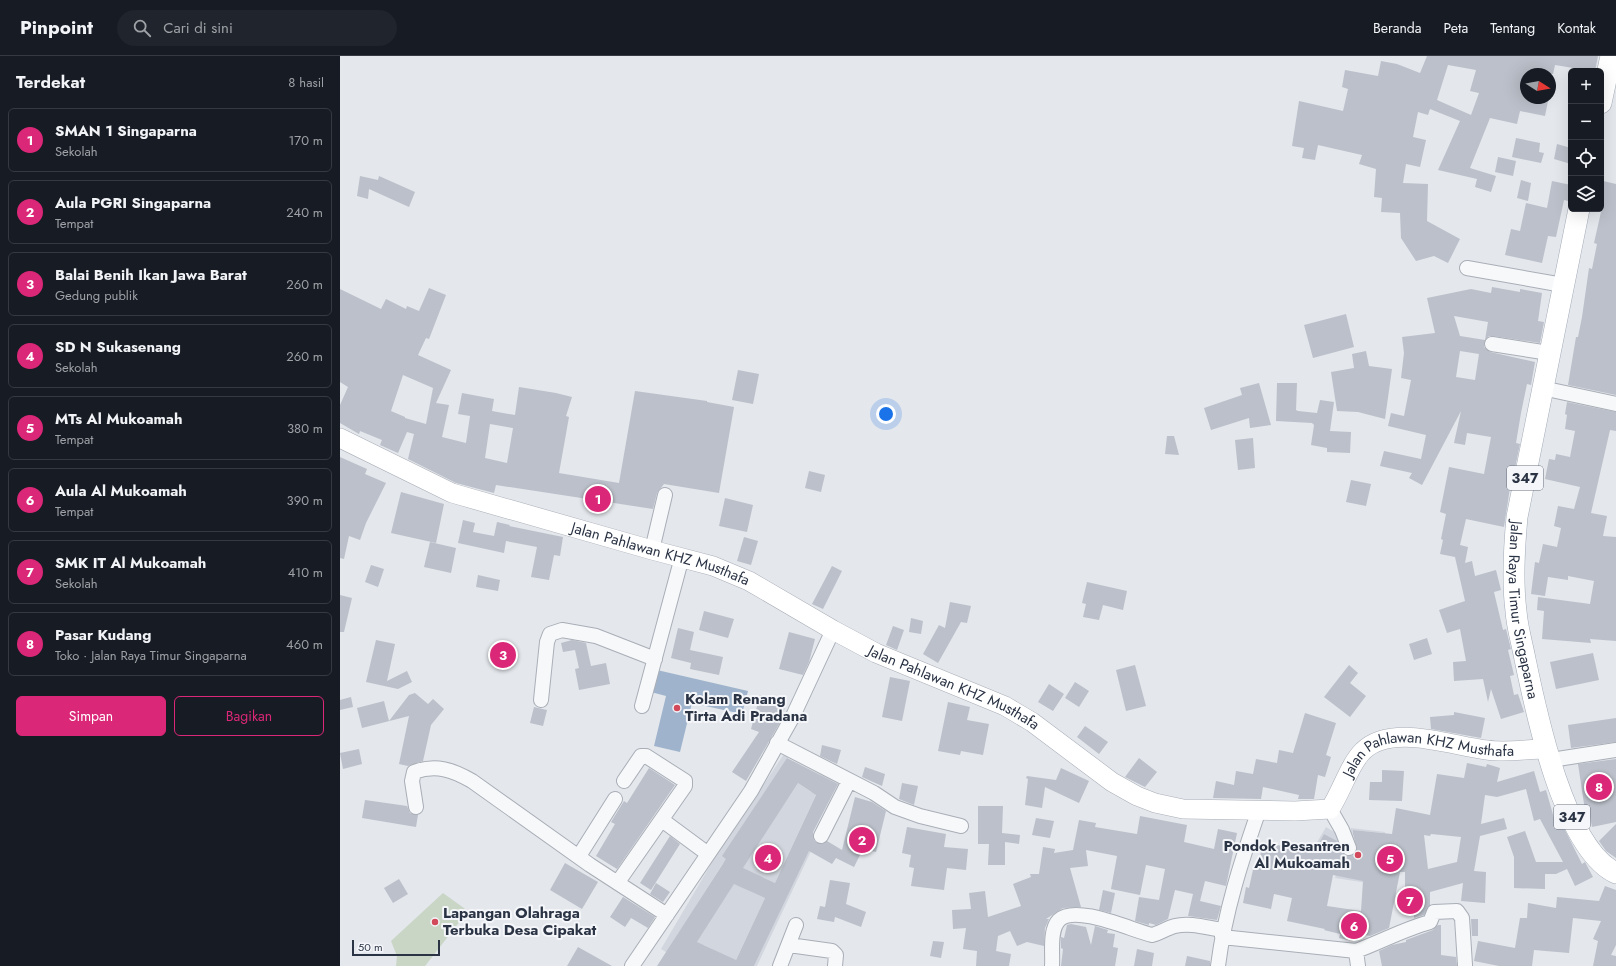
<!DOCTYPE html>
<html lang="id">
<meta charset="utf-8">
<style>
:root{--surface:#171b24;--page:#20242c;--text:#f1f3f6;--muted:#9ea1a6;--line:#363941;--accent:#db2777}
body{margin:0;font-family:Jost,sans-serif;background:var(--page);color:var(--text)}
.controls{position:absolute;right:12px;top:12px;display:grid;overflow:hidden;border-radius:6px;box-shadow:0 4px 16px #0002}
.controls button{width:36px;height:36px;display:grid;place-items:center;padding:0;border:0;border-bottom:1px solid var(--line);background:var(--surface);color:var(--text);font:20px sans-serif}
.compass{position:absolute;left:1180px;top:12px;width:36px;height:36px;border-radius:50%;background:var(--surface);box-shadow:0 4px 16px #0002;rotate:101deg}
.scale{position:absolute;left:12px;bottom:10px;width:88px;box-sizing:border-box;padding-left:4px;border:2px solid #2b3445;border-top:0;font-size:11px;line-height:14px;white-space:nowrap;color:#2b3445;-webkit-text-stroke:3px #f4f6f9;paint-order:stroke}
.you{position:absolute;left:546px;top:358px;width:14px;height:14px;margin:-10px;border:3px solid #fff;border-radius:50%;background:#1a73e8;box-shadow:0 0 0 6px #1a73e833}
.badge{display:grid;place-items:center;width:26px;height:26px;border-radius:50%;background:var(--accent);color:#fff;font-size:13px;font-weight:700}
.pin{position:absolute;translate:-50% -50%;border:2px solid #fff;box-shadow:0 1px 4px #0006}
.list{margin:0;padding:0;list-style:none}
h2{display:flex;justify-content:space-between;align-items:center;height:52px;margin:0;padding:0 16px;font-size:17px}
h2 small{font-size:13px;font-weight:400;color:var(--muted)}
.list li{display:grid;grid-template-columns:26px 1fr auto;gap:12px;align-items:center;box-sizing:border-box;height:64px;margin:0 8px 8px;padding:0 8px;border:1px solid var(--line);border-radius:6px}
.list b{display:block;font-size:15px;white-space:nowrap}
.list p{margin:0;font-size:13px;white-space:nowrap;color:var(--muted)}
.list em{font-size:13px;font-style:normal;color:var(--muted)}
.actions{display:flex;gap:8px;padding:12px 16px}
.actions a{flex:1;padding:9px 0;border:1px solid var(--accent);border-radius:6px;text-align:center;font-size:14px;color:var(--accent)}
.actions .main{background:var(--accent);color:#fff}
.icon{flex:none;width:22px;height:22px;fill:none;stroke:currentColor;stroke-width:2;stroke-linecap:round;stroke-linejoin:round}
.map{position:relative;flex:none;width:1276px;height:910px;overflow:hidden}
header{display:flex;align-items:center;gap:24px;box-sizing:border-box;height:56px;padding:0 20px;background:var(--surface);border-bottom:1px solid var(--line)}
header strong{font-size:19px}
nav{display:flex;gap:22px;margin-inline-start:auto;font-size:14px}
.search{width:280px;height:36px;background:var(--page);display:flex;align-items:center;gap:10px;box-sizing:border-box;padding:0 14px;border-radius:22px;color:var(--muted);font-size:15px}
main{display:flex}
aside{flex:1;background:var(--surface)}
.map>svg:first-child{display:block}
</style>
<header>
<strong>Pinpoint</strong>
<div class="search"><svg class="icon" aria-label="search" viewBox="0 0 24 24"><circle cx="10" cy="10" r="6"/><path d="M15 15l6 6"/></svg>Cari di sini</div>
<nav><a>Beranda</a><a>Peta</a><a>Tentang</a><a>Kontak</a></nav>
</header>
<main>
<aside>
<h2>Terdekat<small>8 hasil</small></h2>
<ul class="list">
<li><span class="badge">1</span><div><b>SMAN 1 Singaparna</b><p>Sekolah</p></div><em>170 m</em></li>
<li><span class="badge">2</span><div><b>Aula PGRI Singaparna</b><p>Tempat</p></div><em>240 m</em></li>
<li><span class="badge">3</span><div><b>Balai Benih Ikan Jawa Barat</b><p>Gedung publik</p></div><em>260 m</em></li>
<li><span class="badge">4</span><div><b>SD N Sukasenang</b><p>Sekolah</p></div><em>260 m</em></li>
<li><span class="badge">5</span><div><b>MTs Al Mukoamah</b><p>Tempat</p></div><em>380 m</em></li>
<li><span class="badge">6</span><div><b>Aula Al Mukoamah</b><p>Tempat</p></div><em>390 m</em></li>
<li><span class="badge">7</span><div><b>SMK IT Al Mukoamah</b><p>Sekolah</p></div><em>410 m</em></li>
<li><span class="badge">8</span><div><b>Pasar Kudang</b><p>Toko · Jalan Raya Timur Singaparna</p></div><em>460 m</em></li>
</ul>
<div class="actions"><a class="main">Simpan</a><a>Bagikan</a></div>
</aside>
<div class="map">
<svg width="1276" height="910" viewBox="0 0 1276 910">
<rect width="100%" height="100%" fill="#e4e7ec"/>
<path fill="#d2d6de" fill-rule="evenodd" d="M448,692L503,727L417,910H414L500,729L484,721L435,827L413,817L406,833L425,842L393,910L392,903L364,889L348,910L321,893L374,803ZM450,698L482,720L471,736L458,727L402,813L383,800ZM383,807L400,818L345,905L328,894Z
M986,771L1009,785L1011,772L1045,776L1043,794L1028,827L995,822L997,815L969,800ZM1013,774L1044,777L1043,793L1012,790ZM984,778L1002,789L990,810L972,799Z"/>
<path fill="#c9d6c5" d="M103,837L128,855L85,910H56L57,900L51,885Z"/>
<path fill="#9fb4cc" d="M317,614L408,635L402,658L352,647L340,696L314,690L326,640L311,636Z"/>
<path fill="#bbc0ca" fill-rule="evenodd" d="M1087,0H1258L1255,15H1232L1233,12L1215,9L1213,18H1186V42L1208,45L1205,60L1180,55L1177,68L1150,62L1130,112L1156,120L1151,136L1135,131L1137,123L1098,114L1120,65L1090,53L1088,59L1078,56L1073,81L1086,84L1080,111L1066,108L1063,127L1088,128L1087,165L1120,183L1108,207L1094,200L1076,205L1061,182L1060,157L1041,156L1042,142L1034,141L1036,113L1019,108L1022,99L978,89L975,104L962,102L964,92L952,90L959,45L1003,55L1008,33L1002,31L1005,14L1038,20L1041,5L1057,8L1080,17ZM1108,9L1136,14L1130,35L1139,37L1131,59L1097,44Z
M1176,82L1200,87L1199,96L1204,97L1201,107L1172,101Z
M1217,88L1231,92V108L1214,103Z
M1158,101L1176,105L1173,120L1155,116Z
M20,120L38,124L39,120L75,136L69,151L29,133L28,143L17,140Z
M1181,124L1191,127L1188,145L1177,142Z
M1212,125L1231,129L1228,145L1224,144L1216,181L1208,180L1202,207L1165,199L1171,173L1180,175L1186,147L1207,152Z
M1263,125L1276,128V339L1228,329L1236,281H1238L1242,261L1249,212L1252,213L1257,188L1254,187L1263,147L1261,146Z
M1152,231L1180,236V233L1202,237L1198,265L1204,266L1200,287L1153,280H1149L1145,284L1148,266L1114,260L1120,280L1145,284L1144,291L1150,296L1195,306L1191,329L1187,328L1181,357L1176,387L1180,388L1175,412H1173L1164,471L1126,463L1120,489L1128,491L1125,507L1132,505L1135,520L1156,514L1161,534L1154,536L1163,574L1166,573L1171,593L1168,594L1174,619L1170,620L1174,639L1178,638L1184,656L1161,663L1151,633L1148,646L1143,623L1114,625L1113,606L1126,605L1120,573L1107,577L1099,554L1125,545L1115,501L1100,498L1103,484L1101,483L1106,458L1100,456L1109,411L1144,418L1151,381L1127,377L1125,389L1114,387L1121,355L1082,429L1069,422L1072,417L1040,410L1044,395L1081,403L1086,379L1048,370L1051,357L1064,360L1071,324L1061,322L1064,297L1062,281L1095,277L1087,242L1131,233L1151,237ZM1120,295L1139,298L1135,324L1116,321Z
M89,232L106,239L89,283L86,282L78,299L111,314L96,347L109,349L102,381L126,387L130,360L118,358L122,337L154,343L152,355L175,359L179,331L216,337L232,341L226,360L229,361L219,417L279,427L295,335L367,345V346L394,351L379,437L324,428L317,437L313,453L156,429L154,437L116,427L68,403L74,378L67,376L58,397L40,389L42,384L20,375L19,378L0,367V349L8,331L0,326V233L41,253L46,243L66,253L67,250L79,255ZM63,319L93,332L86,368L65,362V361L51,355ZM150,368L173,372L167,407L145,402Z
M1006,258L1014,291L973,302L964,269Z
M1026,295L1029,310L1052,313L1045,363L1018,356L997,355L991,316L1014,312L1012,298Z
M398,314L419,318L413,348L392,344Z
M919,327L931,369L910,372L909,362L871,374L864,352L902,339L900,332Z
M937,327H957L956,354L958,355L977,357L980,344L994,346L990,375L1011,376L1010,397L987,396V392L971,389L974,369L972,367L936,365Z
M1227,346L1276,356V375L1270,374L1251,457L1267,460L1263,480L1276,481V585L1250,583L1251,587L1202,583L1204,555L1197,554L1198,541L1250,548L1254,525L1228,520V524L1208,521L1205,540L1191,538L1195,506L1199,507L1203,488L1217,491L1221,472L1214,470L1218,450L1234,453L1240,431L1205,423L1209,403L1215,404L1216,398L1230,401L1235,375L1225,373L1227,359L1225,358Z
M827,380H834L839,399L825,398Z
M913,382L915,412L898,414L895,384Z
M0,401L27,413L25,418L46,427L26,467L20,484L9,480L4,503L0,502Z
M469,415L485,419L481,436L465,432Z
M1011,424L1031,428L1026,450L1006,446Z
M61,436L104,448L96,487L51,477Z
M385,442L413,449L407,476L379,470Z
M123,464L135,467L133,476L154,480L157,466L170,469L169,470L223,481L220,500L214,499L209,524L191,521L197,491L166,485L164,497L118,487Z
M404,481L418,485L411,509L397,505Z
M90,486L116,492L111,517L84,511Z
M31,509L44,513L38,531L25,526Z
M492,510L502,515L483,553L472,548Z
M138,519L160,524L158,535L136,531Z
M747,526L787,535L783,554L763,549L759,564L743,561L746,548L742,547Z
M0,539L12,542L4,576H0Z
M610,546L631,550L627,567L621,566L598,607L583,598L599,569L605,572Z
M364,555L394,563L388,582L359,574Z
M571,562L583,565L581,578L569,576Z
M553,570L564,574L557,594L546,589Z
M338,572L354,576L350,594L383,601L379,619L350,613L351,607L331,602Z
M449,576L475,583L469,606L463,619L439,613Z
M1087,582L1092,598L1074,604L1069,588Z
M36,584L55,588L47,625L67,615L72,626L58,633L26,626Z
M232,584L246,587L251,610L266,607L270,628L239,634L235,613L239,612L235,594L223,596L221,587Z
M1253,597L1259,624L1216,633L1210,606Z
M795,609L806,650L786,655L776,614Z
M1009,609L1018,617L1010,627L1026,640L1010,661L984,641Z
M550,621L570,625L562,665L542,661Z
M735,626L749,635L739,651L725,642Z
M709,628L724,638L713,655L698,646Z
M75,637L88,648L93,643L104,653L91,669L83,705L68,710L59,708L69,660L22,672L17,652L44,645L49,665L69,639Z
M420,639L446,646L442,663L406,725L392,716L419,676L411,673Z
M11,641L13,651L0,654V644Z
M608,646L630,651L627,664L649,668L643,699L621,695L620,699L598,695Z
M194,651L207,654L203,670L190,667Z
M1114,656L1145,662L1141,682L1091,673L1090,661L1114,659Z
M965,657L996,667L986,699L991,701L985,721L978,719L974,743H958L959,739L923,731L921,743L873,742L876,725L894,729L896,715L913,718L916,703L937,707L939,694L953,697Z
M1276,662V686L1231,692L1228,669Z
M745,670L768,686L759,698L737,681Z
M482,689L501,694L497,708L480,700Z
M19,693L22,708L3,713L0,697Z
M447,702L498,728L473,776L474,785L481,788L487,785L502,794L515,741L532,746L546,755L536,796L523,793L514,811L496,802L492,808L469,795L414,910H317L386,803L382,800ZM458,727L476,739L435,827L403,812ZM394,828L425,842L396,904L357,886Z
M799,702L817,716L805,731L785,721Z
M1276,703V766L1252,771L1250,761H1246L1238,708Z
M1127,707L1146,711L1147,708L1160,712L1157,726L1194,715L1200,736L1206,734L1214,762L1218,760L1242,808L1245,806L1253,821L1235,830L1227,813L1216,818H1205V833L1174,832V801L1167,781L1185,775L1196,806H1223L1200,763L1194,765L1186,733L1157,741L1145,739L1141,768L1164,762L1167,773L1140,780L1134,815L1146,816L1145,847L1121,845L1123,827L1090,836V849L1084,859L1074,862V857L1065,856V816H1060L1049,872L1030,880L1015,877L1013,885L999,882L1000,878L984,874L985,873L947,865L952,842L934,838L931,853L903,847L906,831L909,832L914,809L918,810L923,786L947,791V787L976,792L984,778L997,785L1003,798L1012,800L1017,793L1013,778V774L1052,778L1056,752L1090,759L1097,718L1124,722ZM1091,778L1121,781L1117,806L1088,813L1084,779L1090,780ZM993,819L1023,825L1021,855L987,850Z
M525,711L545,718L542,730L522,721Z
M309,712L335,729L277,813L256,800L275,768L271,766L284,745L287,747Z
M721,712L749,725L739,747L705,731L702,752L685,749L688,723L686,722L687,720L716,724Z
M1042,714L1064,715L1062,745L1029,744L1030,726H1042Z
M562,727L578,730L574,749L559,743Z
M25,744L67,750L70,757L78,759L76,771L22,762Z
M638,750H663L662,777L680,779L679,788L665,786V809H648L649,788H638Z
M800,760L847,769L844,786L874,793L878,773L897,777L886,830L865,825L860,845L881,850L877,864L848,860L853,838L835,834L828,863L816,869L809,867V869L795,865L799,841L819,844L825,813L806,809L800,839L771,833L777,800L746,794L748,810L730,812L741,851L723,852L706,863H709L705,872L704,890L687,886L677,890L670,875L658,880L656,895L671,898L669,910H636L637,895L623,893L626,872L613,873L612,854L631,853L629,837L645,835L648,861L681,850L673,828L691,821L690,818H699L703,791L715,793L714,797L733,794L739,764L756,767L755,771L797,778Z
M696,762L714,765L710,782L692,779Z
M1276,768V802L1266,795L1259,785Z
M567,771L606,778L604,791L628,793L626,814L607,812L604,834L571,830L574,812L569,811L571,799L562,797Z
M330,780L340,788L311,834L300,827Z
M225,807L258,826L242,853L210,834Z
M59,823L68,838L53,847L44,832Z
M490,824L510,827L506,848L526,856L521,871L495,861L494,866L477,863L480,850L485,851Z
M316,827L330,836L323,846L310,838Z
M1265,830L1276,834V889L1271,899L1276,900V910H1253L1258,885L1253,883L1261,865L1233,862L1229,897L1194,894L1192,910H1159L1134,905L1138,885L1175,892L1180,862H1187L1188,847L1216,852L1217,841L1259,845Z
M763,834L775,837L771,857L759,854Z
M283,841L315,861L308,872L291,862L285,871L270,861Z
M1131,863H1138V880H1132Z
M731,868L746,871L751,889L755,870L768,874L767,877L775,878L773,891L778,892L775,910H721L723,893L721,892V881L724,882L727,869Z
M1098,869H1101V899L1116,901L1117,910H1042L1039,895L1052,889L1066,886V884L1093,874Z
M593,885L604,886L601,902L590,900Z
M238,891L272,910H227Z
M797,893L814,897L812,910H794Z
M847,900L870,905V910H845Z"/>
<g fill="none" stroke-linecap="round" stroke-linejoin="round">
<g stroke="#a9aeb7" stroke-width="16">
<path id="street" d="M1127,212L1223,229
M1152,288L1209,297
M1202,332L1276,348
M312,494L325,439
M201,644L207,586L210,578L222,574L256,580L315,603
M302,650L342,501
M437,687L534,737L555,751L580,760L621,770
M1211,704L1276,694
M76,751L72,725L74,716C96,708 113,714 132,725L250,809L327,859
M990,753L1002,774L1009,792
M322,764L368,798
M481,780L509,725
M239,800L275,743
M278,826L345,730V725L306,700H301L284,725
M882,881L1016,895L1018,910
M449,889L492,895L496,899L495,910
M1016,895C1041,886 1064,873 1090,866L1094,856L1117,855L1122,862L1125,909
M292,910L411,735L453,660L493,574
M440,910L456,869
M712,910C713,898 709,874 719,864C736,848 791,874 812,879C820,877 827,872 835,870C850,866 868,872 883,874
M878,910C885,855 901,806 919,754"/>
</g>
<g stroke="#a9aeb7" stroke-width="20">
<g id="secondary">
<path id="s1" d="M0,382L112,437L312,494L373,510L409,525L493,574L536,597L665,650L692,666L772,726L797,740L815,747L843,753L955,755L990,753C1001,737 1010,707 1023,695C1052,667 1111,690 1147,694C1166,697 1187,693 1207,693"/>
</g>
</g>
<g stroke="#a3abb8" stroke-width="22">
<g id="primary">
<path d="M1261,47L1271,0"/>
<path id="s2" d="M1239,153L1177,461C1174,493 1172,524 1176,555C1177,571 1182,587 1185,603C1196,656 1224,793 1276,817"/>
</g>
</g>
<use href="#street" stroke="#f7f8fa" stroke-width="14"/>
<use href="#secondary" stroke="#fff" stroke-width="19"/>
<use href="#primary" stroke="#fff" stroke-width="21"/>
</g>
<g fill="#d1495b" stroke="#f4f6f9" stroke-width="1.5">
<circle cx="337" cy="652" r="4"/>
<circle cx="1018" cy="799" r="4"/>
<circle cx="95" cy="866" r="4"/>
</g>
<g text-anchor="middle" stroke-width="4" stroke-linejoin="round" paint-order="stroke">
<g fill="#f4f6f9" stroke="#676e7b" stroke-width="1">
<rect x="1167" y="410" width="36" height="24" rx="3"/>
<rect x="1214" y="749" width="36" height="24" rx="3"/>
</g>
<g font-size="14" font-weight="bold" fill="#2b3445">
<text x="1185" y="427">347</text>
<text x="1232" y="766">347</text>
</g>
<g font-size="15" fill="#2b3445" stroke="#f4f6f9">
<text dy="5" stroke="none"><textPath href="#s1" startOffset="342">Jalan Pahlawan KHZ Musthafa</textPath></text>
<text dy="5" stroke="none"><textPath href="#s2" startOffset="408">Jalan Raya Timur Singaparna</textPath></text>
<text dy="5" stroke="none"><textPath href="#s1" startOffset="666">Jalan Pahlawan KHZ Musthafa</textPath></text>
<text dy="5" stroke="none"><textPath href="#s1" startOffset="1205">Jalan Pahlawan KHZ Musthafa</textPath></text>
</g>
<g font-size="15" font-weight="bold" fill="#2b3445" stroke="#f4f6f9" text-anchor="start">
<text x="345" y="648">Kolam Renang<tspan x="345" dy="17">Tirta Adi Pradana</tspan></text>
<text x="1010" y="795" text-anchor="end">Pondok Pesantren<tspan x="1010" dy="17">Al Mukoamah</tspan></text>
<text x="103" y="862">Lapangan Olahraga<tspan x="103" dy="17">Terbuka Desa Cipakat</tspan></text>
</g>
</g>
</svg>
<div class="controls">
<button>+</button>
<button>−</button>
<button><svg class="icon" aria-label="locate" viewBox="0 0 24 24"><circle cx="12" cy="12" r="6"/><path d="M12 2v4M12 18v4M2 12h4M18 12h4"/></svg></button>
<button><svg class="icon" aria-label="layers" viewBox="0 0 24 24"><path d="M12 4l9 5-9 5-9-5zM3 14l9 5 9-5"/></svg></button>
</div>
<svg class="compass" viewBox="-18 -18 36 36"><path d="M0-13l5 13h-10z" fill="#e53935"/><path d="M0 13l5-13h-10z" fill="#9ea1a6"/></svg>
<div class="scale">50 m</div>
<div class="you"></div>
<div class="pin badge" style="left:258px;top:443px">1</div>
<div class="pin badge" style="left:522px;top:784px">2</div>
<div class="pin badge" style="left:163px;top:599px">3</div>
<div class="pin badge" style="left:428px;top:802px">4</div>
<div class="pin badge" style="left:1050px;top:803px">5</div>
<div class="pin badge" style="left:1014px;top:870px">6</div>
<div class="pin badge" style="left:1070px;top:845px">7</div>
<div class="pin badge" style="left:1259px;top:731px">8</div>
</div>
</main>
